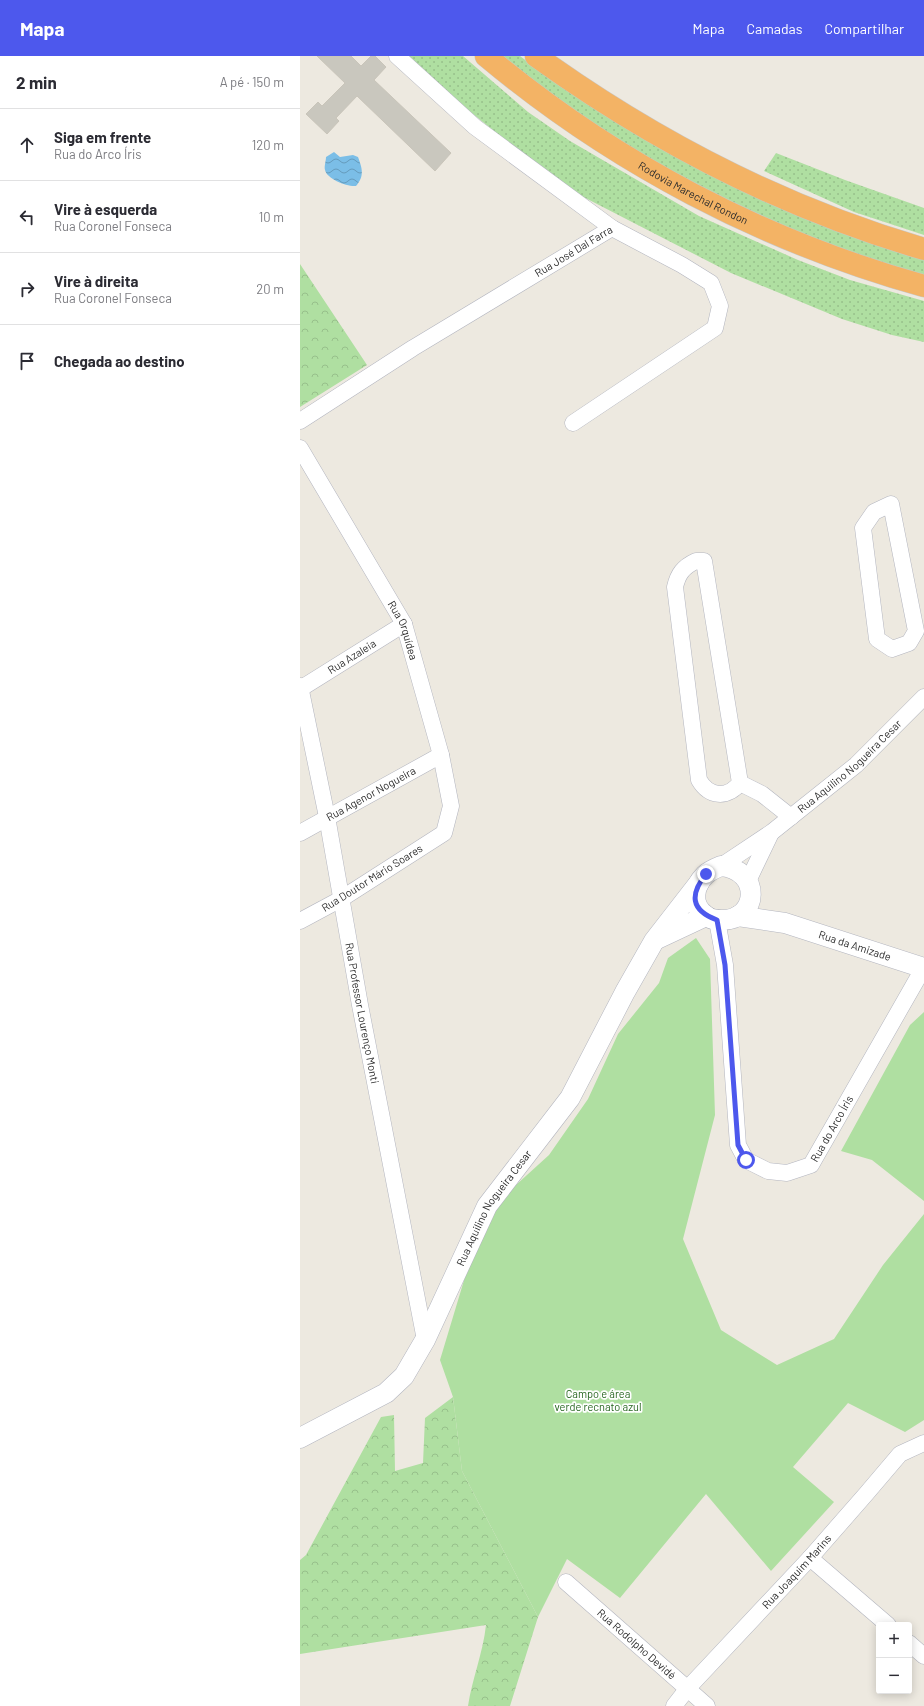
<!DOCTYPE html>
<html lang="pt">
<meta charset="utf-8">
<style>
:root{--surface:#fff;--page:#f7f7f7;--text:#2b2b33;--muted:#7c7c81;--line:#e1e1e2;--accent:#4d58ed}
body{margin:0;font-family:Barlow,sans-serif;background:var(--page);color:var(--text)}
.controls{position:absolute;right:12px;bottom:12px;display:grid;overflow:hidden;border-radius:4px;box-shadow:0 2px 10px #0003}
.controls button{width:36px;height:36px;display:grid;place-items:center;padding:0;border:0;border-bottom:1px solid var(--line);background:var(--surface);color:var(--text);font:20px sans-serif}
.stop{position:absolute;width:12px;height:12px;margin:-9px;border:3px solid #4d58ed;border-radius:50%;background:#fff}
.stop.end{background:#4d58ed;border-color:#fff;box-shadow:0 1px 4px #0008}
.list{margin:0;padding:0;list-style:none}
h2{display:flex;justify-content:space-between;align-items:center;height:52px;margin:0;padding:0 16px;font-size:17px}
h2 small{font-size:13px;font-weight:400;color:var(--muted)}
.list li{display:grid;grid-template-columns:26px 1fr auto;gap:12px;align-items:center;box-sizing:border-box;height:72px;padding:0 16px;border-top:1px solid var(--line)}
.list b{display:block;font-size:15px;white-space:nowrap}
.list p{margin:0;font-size:13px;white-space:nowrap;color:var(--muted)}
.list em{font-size:13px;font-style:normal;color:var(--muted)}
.icon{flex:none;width:22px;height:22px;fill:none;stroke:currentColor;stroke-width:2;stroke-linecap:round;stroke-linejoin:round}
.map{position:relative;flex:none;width:624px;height:1650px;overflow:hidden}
header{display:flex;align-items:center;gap:24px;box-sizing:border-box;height:56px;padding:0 20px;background:var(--accent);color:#fff}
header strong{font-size:19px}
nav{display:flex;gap:22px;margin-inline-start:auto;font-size:14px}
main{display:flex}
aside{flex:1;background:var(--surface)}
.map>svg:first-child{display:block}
</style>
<header>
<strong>Mapa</strong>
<nav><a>Mapa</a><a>Camadas</a><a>Compartilhar</a></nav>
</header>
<main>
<aside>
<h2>2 min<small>A pé · 150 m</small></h2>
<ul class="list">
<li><svg class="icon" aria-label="ahead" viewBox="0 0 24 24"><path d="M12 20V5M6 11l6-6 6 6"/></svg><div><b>Siga em frente</b><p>Rua do Arco Íris</p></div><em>120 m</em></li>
<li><svg class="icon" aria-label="left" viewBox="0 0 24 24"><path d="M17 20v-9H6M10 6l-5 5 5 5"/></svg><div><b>Vire à esquerda</b><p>Rua Coronel Fonseca</p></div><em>10 m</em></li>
<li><svg class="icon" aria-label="right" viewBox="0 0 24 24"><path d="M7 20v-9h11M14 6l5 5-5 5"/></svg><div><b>Vire à direita</b><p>Rua Coronel Fonseca</p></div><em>20 m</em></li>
<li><svg class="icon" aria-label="arrive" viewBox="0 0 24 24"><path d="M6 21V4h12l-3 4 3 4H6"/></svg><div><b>Chegada ao destino</b></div></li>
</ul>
</aside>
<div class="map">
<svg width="624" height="1650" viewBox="0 0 624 1650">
<defs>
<pattern id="grass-dots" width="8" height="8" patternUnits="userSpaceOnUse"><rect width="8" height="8" fill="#afdfa1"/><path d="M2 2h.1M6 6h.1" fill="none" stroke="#97c08b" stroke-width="1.8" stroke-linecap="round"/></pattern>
<pattern id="forest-crowns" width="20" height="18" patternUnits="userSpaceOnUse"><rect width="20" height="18" fill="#afdfa1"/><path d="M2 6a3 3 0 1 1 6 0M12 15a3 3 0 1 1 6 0" fill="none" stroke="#97c08b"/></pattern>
<pattern id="water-waves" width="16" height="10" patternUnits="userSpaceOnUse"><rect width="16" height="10" fill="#7bbee7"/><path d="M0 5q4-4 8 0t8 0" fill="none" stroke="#659bbc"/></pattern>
</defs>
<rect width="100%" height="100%" fill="#ede9e0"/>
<path fill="url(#grass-dots)" d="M109,0H163L228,56L270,85L399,160L498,204L550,224L624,245V286L592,279L542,263L431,217L264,131L153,42Z
M198,0H220L237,13L624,203V222L458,162L327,92Z
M476,97L545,124L624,152V179L554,156L464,115Z"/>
<path fill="url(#forest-crowns)" d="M0,208L67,309L0,351Z
M153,1341L162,1415L238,1561L210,1650H168C172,1623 183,1597 186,1569L0,1598V1504L6,1499L81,1361L94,1359L95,1415L123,1407L125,1362Z"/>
<path fill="#afdfa1" d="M396,882L410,903L415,1059L383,1183L421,1274L477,1309L534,1283L583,1209L624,1158V1364L605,1376L548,1347L493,1411L534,1446L471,1515L406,1438L320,1542L267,1503L238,1561L162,1415L153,1341L140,1304L184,1158L249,1099L288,1043L318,978L359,927L368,902Z
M624,956V1145L572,1104L541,1095L610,969Z"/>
<path fill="url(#water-waves)" d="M34,96L40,101L53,99L58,101C62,112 65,120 56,130C47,131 27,123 25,114C24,110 26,105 26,101Z"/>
<path fill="#c9c7be" stroke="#c9c5ba" d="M17,0H51L61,10L71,0H75L86,11L74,24L151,97L135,115L57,40L36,62L39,65L27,78L6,58L18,46L22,50L45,27Z"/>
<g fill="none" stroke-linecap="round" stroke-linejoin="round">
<g stroke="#b3b5bf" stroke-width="17">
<g id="minor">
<path d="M97,0L175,71L312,172L382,209L411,227L420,250L415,272L273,367"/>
<path id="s1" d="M0,365L113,292L312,172"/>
<path id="s2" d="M0,392L104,568L141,699L151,750L144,777L41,843L0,865"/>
<path d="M591,448L616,575L609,587L592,593L577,583L563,472L574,456Z"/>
<path d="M396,505H404L440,727C427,743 409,741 399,724L375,531C378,518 383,511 396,505Z"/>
<path id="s3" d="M0,630L27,761L60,949L125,1284"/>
<path id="s4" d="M0,633L104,568"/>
<path d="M440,727L462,738L491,761"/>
<path id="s5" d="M0,777L141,699"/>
<path id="s6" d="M421,810L472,776L556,709L624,641"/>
<path d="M448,825L471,777"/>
<path id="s7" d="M417,864L425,909L438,1089L446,1104L468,1115L487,1117L511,1109L624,911"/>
<path d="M510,1502L588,1569"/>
<path id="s8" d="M266,1526L407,1650"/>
<path d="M609,1587L624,1600"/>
<path id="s9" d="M374,1650L388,1632L510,1502L566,1438L600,1398L624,1387"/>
</g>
</g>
<g stroke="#b3b5bf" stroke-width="21">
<g id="tertiary">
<path d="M421,810C462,814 459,864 422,864C416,864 409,863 405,859C390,848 394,830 405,819C409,815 416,812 421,810Z"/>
<path id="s10" d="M438,860L485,867L624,912"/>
<path d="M357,883L406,860"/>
<path id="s11" d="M0,1382L86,1337L104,1320L125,1284L187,1150L270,1042L325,936L354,885L399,827"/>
</g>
</g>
<g stroke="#c8c8c8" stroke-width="23">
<g id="motorway">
<path id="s12" d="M186,0C314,107 463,185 624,230"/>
<path d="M236,0C354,85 484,152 624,193"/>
</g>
</g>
<use href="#minor" stroke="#fff" stroke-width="16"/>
<use href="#tertiary" stroke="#fff" stroke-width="20"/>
<use href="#motorway" stroke="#f3b365" stroke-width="22"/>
</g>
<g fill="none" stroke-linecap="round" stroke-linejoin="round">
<path stroke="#4d58ed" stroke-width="5" d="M406,818C390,838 390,854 417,864L425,909L438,1089L446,1104"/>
</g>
<g text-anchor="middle" stroke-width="3.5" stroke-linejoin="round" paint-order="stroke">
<g font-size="11" fill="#2d2d2d" stroke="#fff">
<text dy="4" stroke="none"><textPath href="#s12" startOffset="249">Rodovia Marechal Rondon</textPath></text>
<text dy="4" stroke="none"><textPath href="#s1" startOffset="322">Rua José Dal Farra</textPath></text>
<text dy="4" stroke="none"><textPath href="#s2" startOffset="210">Rua Orquídea</textPath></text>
<text dy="4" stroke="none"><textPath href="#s4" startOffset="61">Rua Azaleia</textPath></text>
<text dy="4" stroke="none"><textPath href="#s6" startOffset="163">Rua Aquilino Nogueira Cesar</textPath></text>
<text dy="4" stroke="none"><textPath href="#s5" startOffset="81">Rua Agenor Nogueira</textPath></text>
<text transform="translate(72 822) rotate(-32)" y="4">Rua Doutor Mário Soares</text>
<text dy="4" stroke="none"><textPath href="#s10" startOffset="121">Rua da Amizade</textPath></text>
<text dy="4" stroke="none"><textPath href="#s3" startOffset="333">Rua Professor Lourenço Monti</textPath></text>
<text dy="4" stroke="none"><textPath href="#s7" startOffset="354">Rua do Arco Íris</textPath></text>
<text dy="4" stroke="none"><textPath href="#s11" startOffset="313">Rua Aquilino Nogueira Cesar</textPath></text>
<text dy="4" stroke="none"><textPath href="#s9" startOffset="182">Rua Joaquim Marins</textPath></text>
<text dy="4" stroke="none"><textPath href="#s8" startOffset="94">Rua Rodolpho Devidé</textPath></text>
</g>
<g font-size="11" fill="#276620" stroke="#fff">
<text x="298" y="1342">Campo e área<tspan x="298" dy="13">verde recnato azul</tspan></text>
</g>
</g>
</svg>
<div class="controls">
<button>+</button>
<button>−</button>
</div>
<div class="stop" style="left:446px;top:1104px"></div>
<div class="stop end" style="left:406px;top:818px"></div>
</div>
</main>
